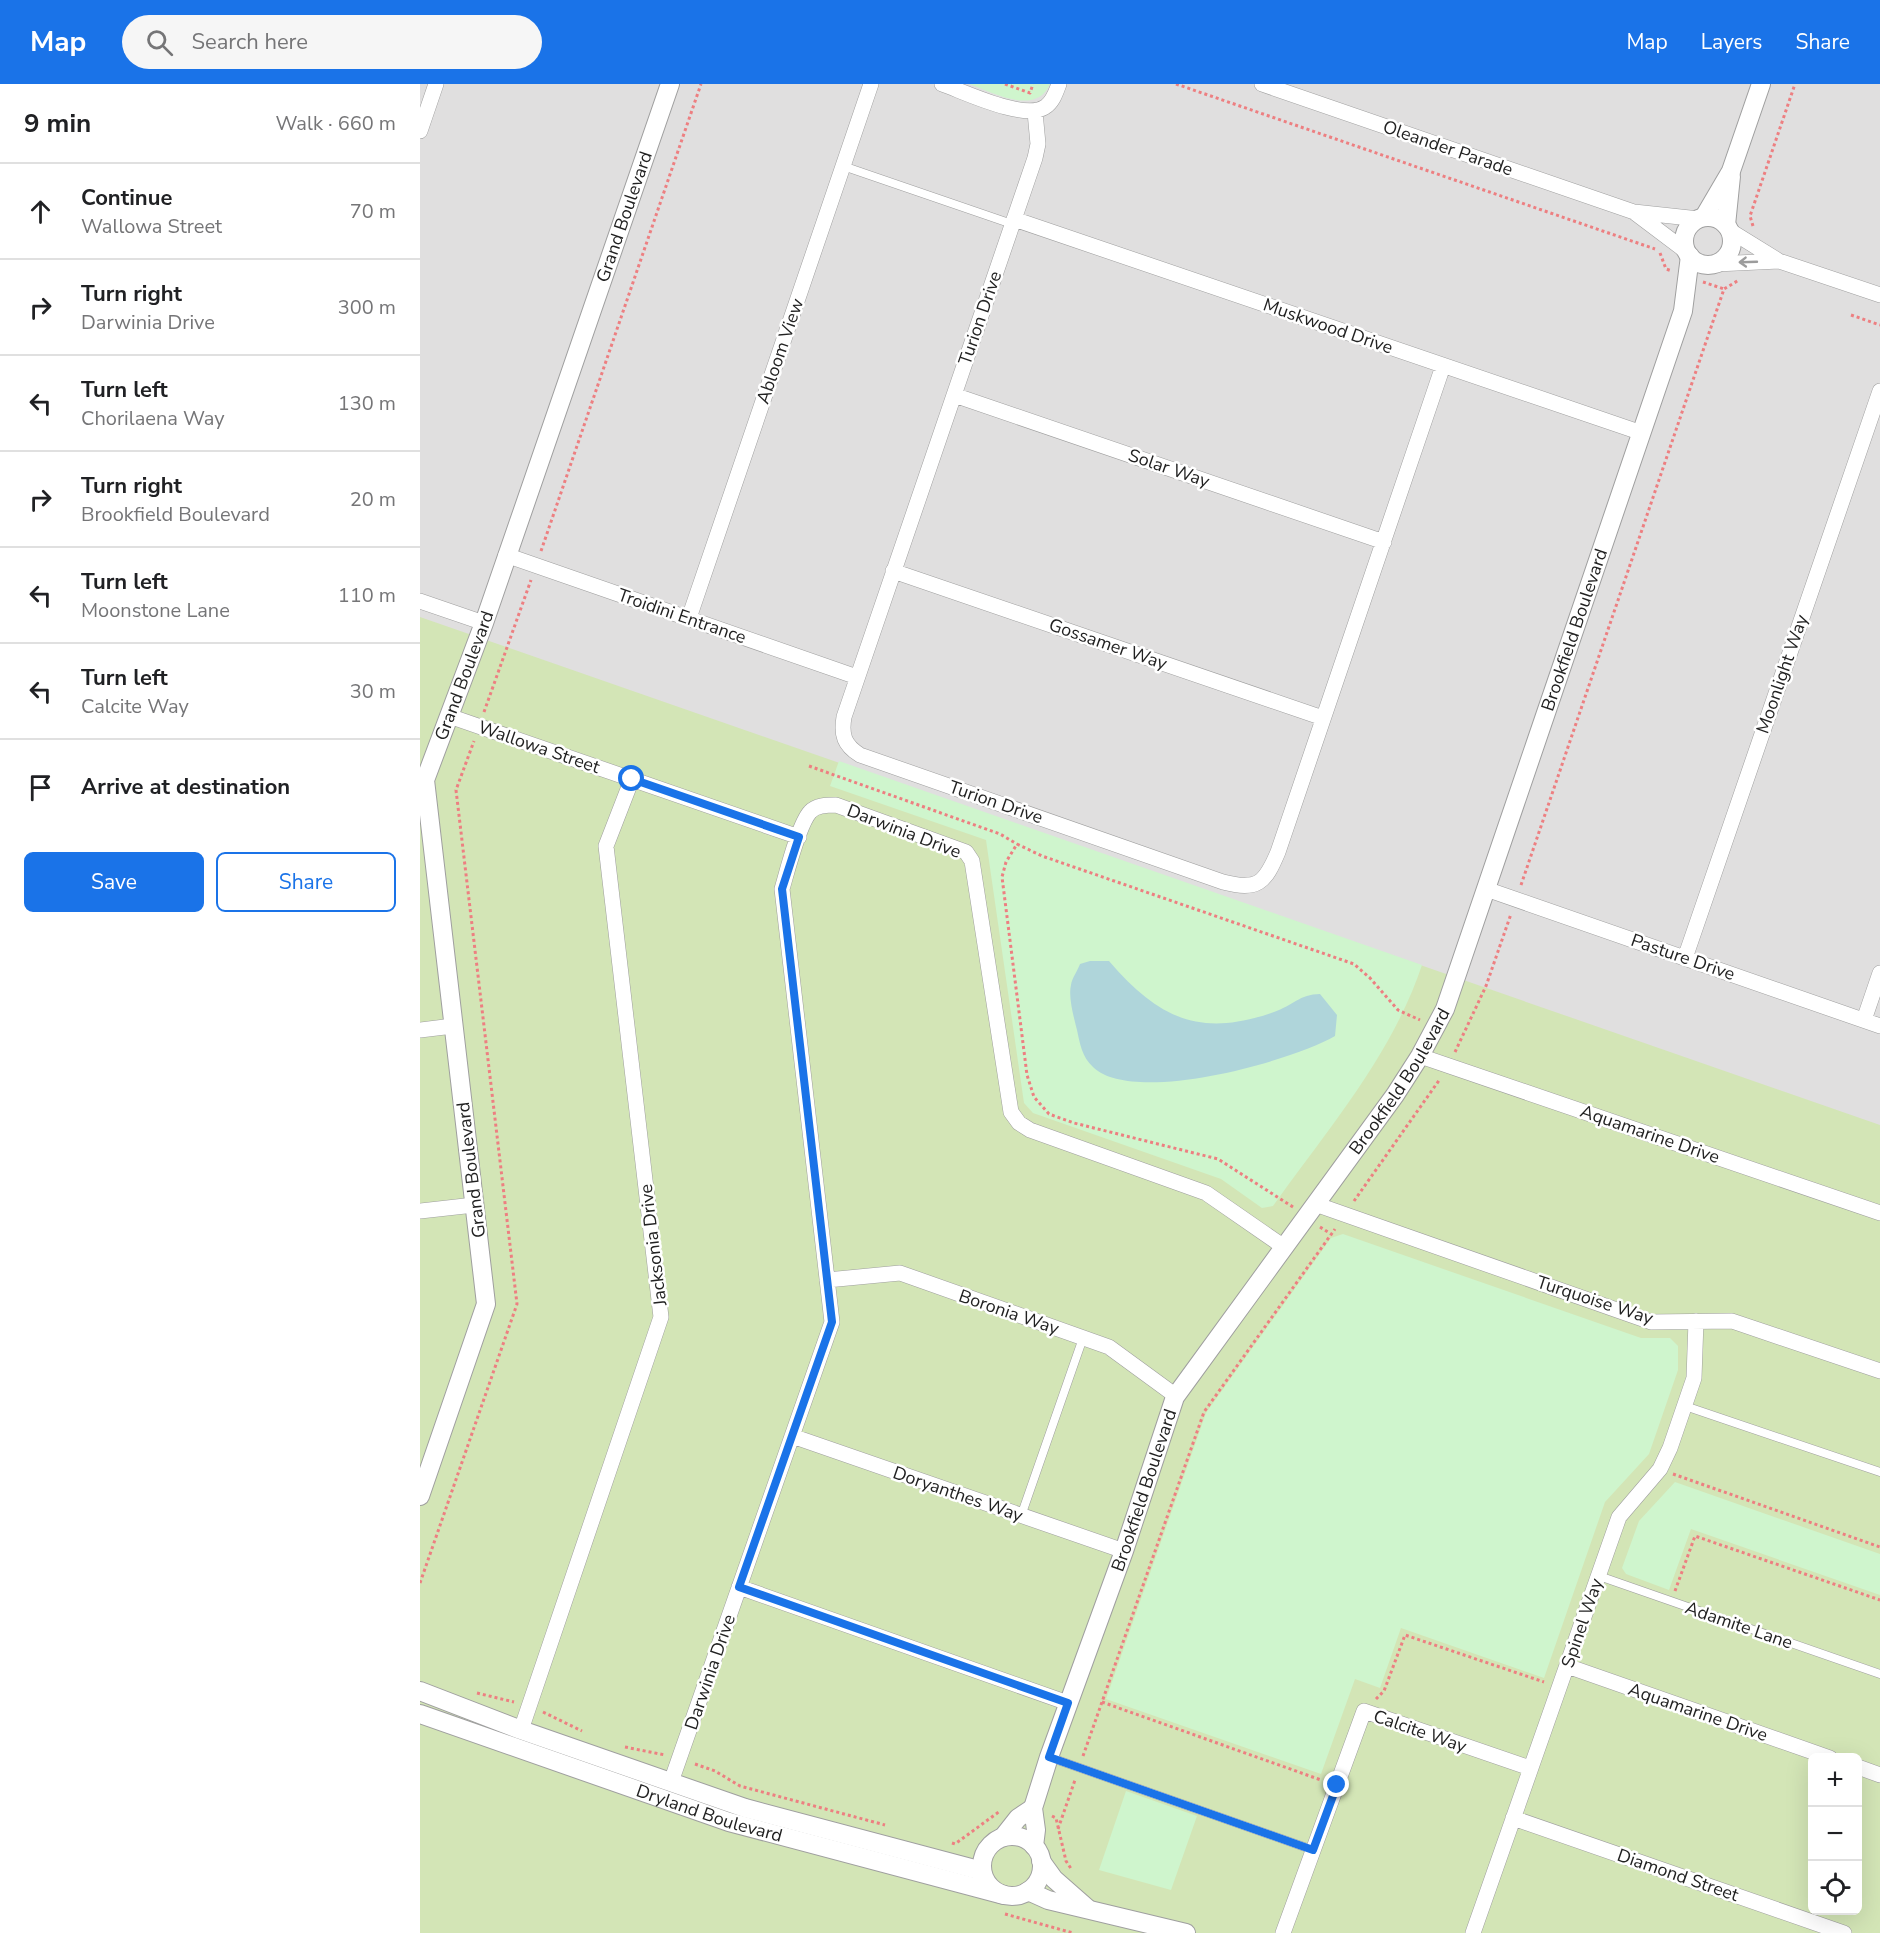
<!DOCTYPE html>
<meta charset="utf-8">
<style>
:root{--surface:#fff;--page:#f6f6f6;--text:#202124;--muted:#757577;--line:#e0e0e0;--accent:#1a73e8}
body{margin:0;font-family:"Nunito Sans",sans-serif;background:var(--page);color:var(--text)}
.controls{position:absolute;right:18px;bottom:18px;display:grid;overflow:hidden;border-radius:9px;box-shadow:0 6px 24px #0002}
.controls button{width:54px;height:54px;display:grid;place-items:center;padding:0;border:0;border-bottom:2px solid var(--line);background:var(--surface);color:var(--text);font:30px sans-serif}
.stop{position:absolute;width:18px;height:18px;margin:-14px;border:4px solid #1a73e8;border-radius:50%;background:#fff}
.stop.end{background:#1a73e8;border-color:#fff;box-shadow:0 2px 6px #0008}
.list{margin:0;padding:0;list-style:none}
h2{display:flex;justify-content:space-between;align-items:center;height:78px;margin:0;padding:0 24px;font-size:26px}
h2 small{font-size:20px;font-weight:400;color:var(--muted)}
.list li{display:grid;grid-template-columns:39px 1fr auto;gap:18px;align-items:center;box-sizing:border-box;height:96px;padding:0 24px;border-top:2px solid var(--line)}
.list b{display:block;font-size:22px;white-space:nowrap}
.list p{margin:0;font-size:20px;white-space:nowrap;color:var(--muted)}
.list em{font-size:20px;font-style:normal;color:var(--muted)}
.actions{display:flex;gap:12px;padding:18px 24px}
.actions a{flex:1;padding:14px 0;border:2px solid var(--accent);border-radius:9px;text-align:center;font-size:21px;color:var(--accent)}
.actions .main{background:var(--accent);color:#fff}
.icon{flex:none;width:33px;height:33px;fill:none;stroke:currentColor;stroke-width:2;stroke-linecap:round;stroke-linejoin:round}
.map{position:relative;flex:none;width:1460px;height:1849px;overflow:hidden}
header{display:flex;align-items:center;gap:36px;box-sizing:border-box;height:84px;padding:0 30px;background:var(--accent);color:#fff}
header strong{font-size:28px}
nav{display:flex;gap:33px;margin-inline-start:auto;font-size:21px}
.search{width:420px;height:54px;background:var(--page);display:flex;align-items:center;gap:15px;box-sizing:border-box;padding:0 21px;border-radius:33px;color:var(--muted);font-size:22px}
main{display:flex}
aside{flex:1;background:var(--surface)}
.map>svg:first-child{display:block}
</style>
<header>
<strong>Map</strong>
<div class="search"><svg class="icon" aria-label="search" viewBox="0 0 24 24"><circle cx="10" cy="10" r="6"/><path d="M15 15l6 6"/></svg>Search here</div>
<nav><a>Map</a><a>Layers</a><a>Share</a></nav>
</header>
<main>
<aside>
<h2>9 min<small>Walk · 660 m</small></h2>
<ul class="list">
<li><svg class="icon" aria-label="ahead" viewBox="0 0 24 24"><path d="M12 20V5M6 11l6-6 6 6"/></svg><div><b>Continue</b><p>Wallowa Street</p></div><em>70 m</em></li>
<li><svg class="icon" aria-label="right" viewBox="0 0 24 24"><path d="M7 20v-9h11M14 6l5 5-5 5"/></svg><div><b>Turn right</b><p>Darwinia Drive</p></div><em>300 m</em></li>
<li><svg class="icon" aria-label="left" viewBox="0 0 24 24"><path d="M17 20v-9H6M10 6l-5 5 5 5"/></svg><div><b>Turn left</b><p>Chorilaena Way</p></div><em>130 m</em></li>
<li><svg class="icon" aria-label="right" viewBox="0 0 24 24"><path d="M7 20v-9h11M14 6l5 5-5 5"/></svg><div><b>Turn right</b><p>Brookfield Boulevard</p></div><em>20 m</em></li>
<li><svg class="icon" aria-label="left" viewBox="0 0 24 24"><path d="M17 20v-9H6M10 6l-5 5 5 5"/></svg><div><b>Turn left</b><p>Moonstone Lane</p></div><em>110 m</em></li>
<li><svg class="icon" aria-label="left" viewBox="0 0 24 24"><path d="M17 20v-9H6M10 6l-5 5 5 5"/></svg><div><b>Turn left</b><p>Calcite Way</p></div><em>30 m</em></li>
<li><svg class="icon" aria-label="arrive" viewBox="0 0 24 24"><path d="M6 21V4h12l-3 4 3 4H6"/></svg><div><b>Arrive at destination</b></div></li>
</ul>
<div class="actions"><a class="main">Save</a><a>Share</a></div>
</aside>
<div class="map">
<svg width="1460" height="1849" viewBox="0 0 1460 1849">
<rect width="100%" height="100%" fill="#f1eeea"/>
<path fill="#e0dfdf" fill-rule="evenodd" d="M0,0H1460V1849L0,1651ZM1392,1674H1438V1826H1392Z"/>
<path fill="#d3e5b6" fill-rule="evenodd" d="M0,533L1460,1041V1849H0ZM1392,1674H1438V1826H1392Z"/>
<path fill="#cff5cd" d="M549,0H630C616,33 572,8 549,0Z
M419,677L1002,881C972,971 908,1045 853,1122L842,1124L801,1095L613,1029L604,1019L566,756L410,702Z
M923,1150L1221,1254H1250L1258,1262V1286L1229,1370L1185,1418L1124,1594L981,1544L960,1604L935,1595L901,1690L686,1615L786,1329L911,1154Z
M1255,1398L1460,1470V1511L1271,1445L1249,1506L1206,1490L1202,1484L1219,1437Z
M706,1707L777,1732L751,1806L679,1786Z"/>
<path fill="#afd5da" d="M670,877H689C739,935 780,954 854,928C872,922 880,910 900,910L917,931L915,952C872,977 713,1022 673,983C662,973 660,960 657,946C654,934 648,913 651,901C652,894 658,886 660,880Z"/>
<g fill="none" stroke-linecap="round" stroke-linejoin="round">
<g stroke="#9f9f9f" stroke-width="9">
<path id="service" d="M423,82L592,140
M1265,1322L1460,1388
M601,1432L663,1254
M1179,1492L1460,1590
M629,1673L893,1766"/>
</g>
<g stroke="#9f9f9f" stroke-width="16">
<path id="minor" d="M522,0C545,8 604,37 625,23C633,18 636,8 639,0
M842,0L1214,128L1279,135
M615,28L618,60L615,74L424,633C421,651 424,661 440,671L803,798C838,807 845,799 858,768L1023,282
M0,47L16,0
M1214,128L1267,168
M594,135L1222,349
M1309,146L1359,177L1460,211
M1296,180L1359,177
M534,311L964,458
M86,471L437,593
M473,487L903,634
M0,517L64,539
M269,534L451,0
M29,632L379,753
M1066,805L1460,942
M1265,874L1460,307
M1444,936L1460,889
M0,946L33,942
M1000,972L1460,1129
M895,1120L1231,1238L1312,1237L1460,1287
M0,1127L54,1121
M407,1196L480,1189L689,1263L756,1312
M372,1352L704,1467
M319,1503L648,1619
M1147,1582L1410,1674
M101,1646L241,1233L186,762L212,695
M1438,1683L1460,1691
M251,1698L412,1238L362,805C367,788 379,740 390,728C396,721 407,721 416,721L546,768L552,777L591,1028L599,1039L610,1046L786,1109L864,1163
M1093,1734L1424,1849
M863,1849L944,1627L1110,1684
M1053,1849L1199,1433L1240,1385L1250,1364L1274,1294L1276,1237"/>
</g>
<g stroke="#9f9f9f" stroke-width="20">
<g id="tertiary">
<path d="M1284,133L1311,87L1341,0"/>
<circle cx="1288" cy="157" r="24"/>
<path d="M1306,141L1311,92"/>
<path id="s1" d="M0,1412L66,1220L5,696L64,539L250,0"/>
<path d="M0,1607L101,1646L325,1724L562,1787"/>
<path id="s2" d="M0,1630L309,1738L584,1811"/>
<circle cx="592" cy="1782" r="30"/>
<path d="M583,1753L598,1734L613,1724"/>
<path id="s3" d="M614,1762L616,1746L613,1724L629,1673L704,1467L755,1313L975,1011L1000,972L1025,925L1263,227L1270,172"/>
<path d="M621,1777L634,1795L667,1824"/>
<path d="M608,1807L628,1816L766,1849"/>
</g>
</g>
<path stroke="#ed7f81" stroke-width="3" stroke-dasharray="3 3" stroke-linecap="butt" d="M585,0L610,9L613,0
M756,0L1235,165
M1333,142L1330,132L1375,0
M1240,169L1246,185L1252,187
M1283,198L1304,205
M1431,231L1460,241
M121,467L281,0
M64,628L111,496
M389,682L580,750L597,760
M1101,801L1304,205L1319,196
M1035,968L1066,902L1091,830
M934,1117L1020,995
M873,1123L798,1075L654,1039L629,1030L614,1013L607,991L582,793L586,778L597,760L622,772L934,880L950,894L978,926L1000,936
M900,1143L911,1150
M1253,1390L1460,1463
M0,1499L97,1220L36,706L54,657
M1255,1507L1275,1452L1460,1516
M57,1609L94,1618
M956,1615L964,1607L985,1551L1124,1598
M682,1618L901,1696
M123,1628L162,1647
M205,1663L245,1671
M663,1672L784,1328L915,1145
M275,1680L295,1687L320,1702L465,1741
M632,1732L636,1734L646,1777L652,1786
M638,1745L655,1696
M532,1759L535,1760L580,1727
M585,1830L653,1849"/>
<use href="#service" stroke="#fff" stroke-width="8"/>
<use href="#minor" stroke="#fff" stroke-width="15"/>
<use href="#tertiary" stroke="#fff" stroke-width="18"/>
</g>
<defs><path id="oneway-shaft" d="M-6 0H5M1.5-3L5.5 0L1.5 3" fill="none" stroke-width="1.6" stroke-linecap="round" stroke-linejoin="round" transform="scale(1.5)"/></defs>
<use stroke="#9c9c9c" href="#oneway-shaft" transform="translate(1328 178) rotate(178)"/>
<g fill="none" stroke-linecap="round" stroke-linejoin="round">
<path stroke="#1a73e8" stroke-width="8" d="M212,695L379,753L362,805L412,1238L319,1503L648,1619L629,1673L893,1766L917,1701"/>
</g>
<g text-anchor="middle" stroke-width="5" stroke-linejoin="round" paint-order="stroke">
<g font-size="18" fill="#222" stroke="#fff">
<text transform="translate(1028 64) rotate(19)" y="6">Oleander Parade</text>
<text dy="6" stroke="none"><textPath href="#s1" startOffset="1328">Grand Boulevard</textPath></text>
<text transform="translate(560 234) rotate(-71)" y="6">Turion Drive</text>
<text transform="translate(908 242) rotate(19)" y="6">Muskwood Drive</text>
<text transform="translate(360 267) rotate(-71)" y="6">Abloom View</text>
<text transform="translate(749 384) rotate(19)" y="6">Solar Way</text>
<text transform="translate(262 532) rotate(19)" y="6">Troidini Entrance</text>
<text dy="6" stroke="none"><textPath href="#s3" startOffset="1347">Brookfield Boulevard</textPath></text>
<text transform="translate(688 560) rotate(19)" y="6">Gossamer Way</text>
<text transform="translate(1362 590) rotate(-71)" y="6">Moonlight Way</text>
<text dy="6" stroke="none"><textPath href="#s1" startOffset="842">Grand Boulevard</textPath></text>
<text transform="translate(119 663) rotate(19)" y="6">Wallowa Street</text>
<text transform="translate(576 718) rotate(19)" y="6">Turion Drive</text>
<text transform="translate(484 747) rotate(21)" y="6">Darwinia Drive</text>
<text transform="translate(1263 873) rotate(19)" y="6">Pasture Drive</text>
<text dy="6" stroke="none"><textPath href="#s3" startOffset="861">Brookfield Boulevard</textPath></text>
<text transform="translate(1230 1050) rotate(19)" y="6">Aquamarine Drive</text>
<text transform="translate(51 1086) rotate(-97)" y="6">Grand Boulevard</text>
<text transform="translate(233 1161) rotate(-97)" y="6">Jacksonia Drive</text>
<text transform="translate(1175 1216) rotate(18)" y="6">Turquoise Way</text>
<text transform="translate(589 1228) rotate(19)" y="6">Boronia Way</text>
<text dy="6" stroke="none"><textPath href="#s3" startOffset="375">Brookfield Boulevard</textPath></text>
<text transform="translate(538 1410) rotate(19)" y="6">Doryanthes Way</text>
<text transform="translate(1162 1539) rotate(-71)" y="6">Spinel Way</text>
<text transform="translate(1319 1541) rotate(19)" y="6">Adamite Lane</text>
<text transform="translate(290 1588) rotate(-71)" y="6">Darwinia Drive</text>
<text transform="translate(1278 1628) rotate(19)" y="6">Aquamarine Drive</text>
<text transform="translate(1000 1647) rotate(19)" y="6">Calcite Way</text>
<text dy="6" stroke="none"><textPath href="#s2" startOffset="306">Dryland Boulevard</textPath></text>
<text transform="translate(1258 1791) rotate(19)" y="6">Diamond Street</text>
</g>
</g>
</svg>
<div class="controls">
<button>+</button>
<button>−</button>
<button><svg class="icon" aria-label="locate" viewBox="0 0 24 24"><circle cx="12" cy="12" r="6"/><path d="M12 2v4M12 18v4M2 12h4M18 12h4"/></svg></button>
</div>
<div class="stop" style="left:212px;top:695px"></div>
<div class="stop end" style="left:917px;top:1701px"></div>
</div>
</main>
